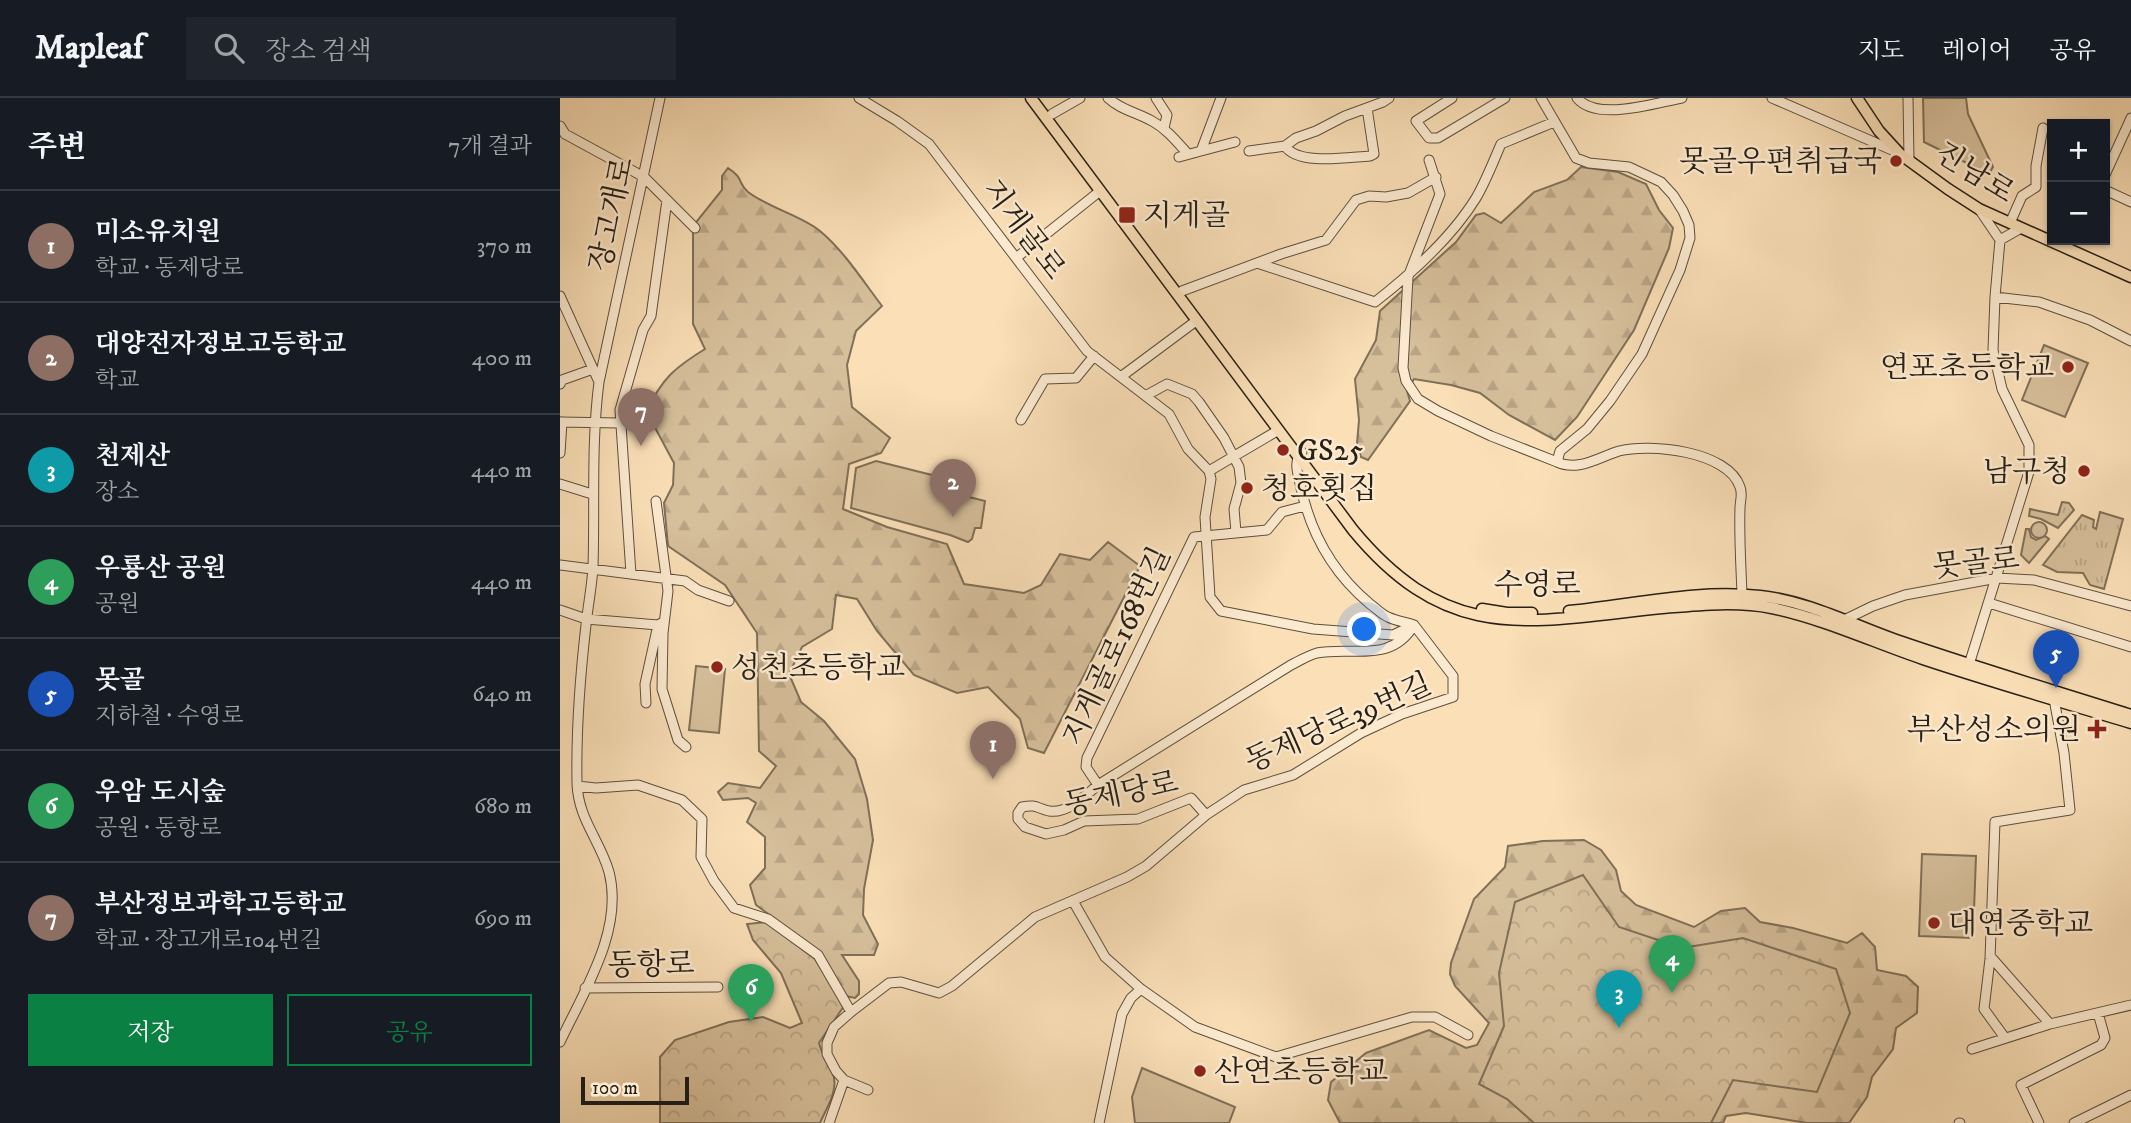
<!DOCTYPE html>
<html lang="ko">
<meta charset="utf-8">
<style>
:root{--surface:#171b24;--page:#20242c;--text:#f1f3f6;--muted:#9ea1a6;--line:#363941;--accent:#0b8043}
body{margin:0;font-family:"IM FELL DW Pica","Noto Serif KR",serif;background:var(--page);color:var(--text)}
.controls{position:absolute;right:21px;top:21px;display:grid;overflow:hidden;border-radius:0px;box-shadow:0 2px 5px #0004}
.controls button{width:63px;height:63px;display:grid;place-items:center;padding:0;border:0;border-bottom:2px solid var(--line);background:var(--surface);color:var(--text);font:35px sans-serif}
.scale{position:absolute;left:21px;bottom:18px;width:108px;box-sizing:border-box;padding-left:7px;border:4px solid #282015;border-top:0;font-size:19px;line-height:24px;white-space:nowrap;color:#282015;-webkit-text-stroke:5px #fcead0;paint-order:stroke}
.you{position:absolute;left:805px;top:532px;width:24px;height:24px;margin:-18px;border:5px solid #fff;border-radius:50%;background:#1a73e8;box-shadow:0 0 0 10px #1a73e833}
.badge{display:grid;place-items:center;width:46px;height:46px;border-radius:50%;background:var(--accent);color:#fff;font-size:23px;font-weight:700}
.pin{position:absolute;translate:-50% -58px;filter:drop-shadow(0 2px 4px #0008)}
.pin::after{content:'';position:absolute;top:37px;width:24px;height:21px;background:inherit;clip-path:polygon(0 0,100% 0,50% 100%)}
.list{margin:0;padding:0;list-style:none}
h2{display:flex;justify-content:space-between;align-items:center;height:91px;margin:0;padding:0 28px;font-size:30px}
h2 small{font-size:23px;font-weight:400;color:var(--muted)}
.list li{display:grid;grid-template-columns:46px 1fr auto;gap:21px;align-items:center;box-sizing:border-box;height:112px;padding:0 28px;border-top:2px solid var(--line)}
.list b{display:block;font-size:26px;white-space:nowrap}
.list p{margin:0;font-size:23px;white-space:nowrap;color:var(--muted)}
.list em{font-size:23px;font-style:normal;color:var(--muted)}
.actions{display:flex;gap:14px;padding:21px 28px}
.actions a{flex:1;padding:16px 0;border:2px solid var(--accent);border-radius:0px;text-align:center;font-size:24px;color:var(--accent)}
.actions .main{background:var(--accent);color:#fff}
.icon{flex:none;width:38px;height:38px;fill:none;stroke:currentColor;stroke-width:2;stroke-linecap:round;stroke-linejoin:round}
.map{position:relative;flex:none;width:1571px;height:1025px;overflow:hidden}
header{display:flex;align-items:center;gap:42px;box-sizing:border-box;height:98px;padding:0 35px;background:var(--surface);border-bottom:2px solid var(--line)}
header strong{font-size:33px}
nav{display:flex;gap:38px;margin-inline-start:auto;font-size:24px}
.search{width:490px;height:63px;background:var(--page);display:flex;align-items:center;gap:18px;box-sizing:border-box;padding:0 24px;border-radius:0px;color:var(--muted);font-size:26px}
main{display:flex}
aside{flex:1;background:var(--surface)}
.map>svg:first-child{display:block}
</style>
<header>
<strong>Mapleaf</strong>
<div class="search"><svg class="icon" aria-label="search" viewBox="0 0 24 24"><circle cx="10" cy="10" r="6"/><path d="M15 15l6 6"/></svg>장소 검색</div>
<nav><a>지도</a><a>레이어</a><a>공유</a></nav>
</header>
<main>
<aside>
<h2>주변<small>7개 결과</small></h2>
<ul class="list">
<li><span class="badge" style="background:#8d6e63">1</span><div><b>미소유치원</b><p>학교 · 동제당로</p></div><em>370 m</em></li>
<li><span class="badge" style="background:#8d6e63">2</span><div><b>대양전자정보고등학교</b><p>학교</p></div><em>400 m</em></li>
<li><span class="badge" style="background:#0f9aa8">3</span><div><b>천제산</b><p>장소</p></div><em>440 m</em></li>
<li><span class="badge" style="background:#2e9e5b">4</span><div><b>우룡산 공원</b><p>공원</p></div><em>440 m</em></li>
<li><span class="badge" style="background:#1a4fb4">5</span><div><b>못골</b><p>지하철 · 수영로</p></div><em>640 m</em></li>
<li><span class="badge" style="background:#2e9e5b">6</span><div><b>우암 도시숲</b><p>공원 · 동항로</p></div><em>680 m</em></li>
<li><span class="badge" style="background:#8d6e63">7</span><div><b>부산정보과학고등학교</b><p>학교 · 장고개로104번길</p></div><em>690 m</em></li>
</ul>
<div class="actions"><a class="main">저장</a><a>공유</a></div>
</aside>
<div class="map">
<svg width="1571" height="1025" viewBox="0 0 1571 1025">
<defs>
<pattern id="grass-tufts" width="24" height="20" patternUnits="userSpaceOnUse" patternTransform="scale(1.75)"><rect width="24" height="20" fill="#d6bf9b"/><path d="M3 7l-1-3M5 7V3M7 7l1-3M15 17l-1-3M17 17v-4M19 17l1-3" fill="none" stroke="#b8a485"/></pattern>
<pattern id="forest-firs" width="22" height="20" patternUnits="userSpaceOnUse" patternTransform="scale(1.75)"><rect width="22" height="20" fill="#d6bf9b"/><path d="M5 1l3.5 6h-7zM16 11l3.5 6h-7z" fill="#b8a485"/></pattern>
<pattern id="park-crowns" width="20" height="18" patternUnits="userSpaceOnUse" patternTransform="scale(1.75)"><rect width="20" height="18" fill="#d6bf9b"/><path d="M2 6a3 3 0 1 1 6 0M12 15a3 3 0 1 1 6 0" fill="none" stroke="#b8a485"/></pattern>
</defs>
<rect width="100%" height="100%" fill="#fadfb7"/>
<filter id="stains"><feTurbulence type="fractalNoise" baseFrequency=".00286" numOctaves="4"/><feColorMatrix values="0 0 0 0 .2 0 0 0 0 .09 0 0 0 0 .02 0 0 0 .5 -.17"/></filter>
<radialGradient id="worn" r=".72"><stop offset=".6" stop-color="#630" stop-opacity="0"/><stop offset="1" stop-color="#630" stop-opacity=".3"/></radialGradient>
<path fill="url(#grass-tufts)" stroke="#7f7058" stroke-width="2" d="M1502,404L1509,405L1514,412L1498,430L1481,421L1469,418L1470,411L1498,417Z
M1540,414L1563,421L1544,491L1530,487L1523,475L1497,474L1483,467L1522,417L1534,422L1533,429L1536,431Z
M1466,431H1469L1471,439L1476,442L1485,438L1489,441L1469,465L1461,457Z"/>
<path fill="url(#forest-firs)" stroke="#7f7058" stroke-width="2" d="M1021,69L1058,74L1086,86L1099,112L1113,130L1109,150L1074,232L1017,319L995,342L949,317L920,295L891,287L854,281L847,293L850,303L808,362L801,359L797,346L799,322L795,281L816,242L820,213L896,144L916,117L924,115L941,125L974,94L1007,82Z
M168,70C184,80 178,86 188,94C209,110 242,118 260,133C284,153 303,183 322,208L296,233L287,267L292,309L330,340L321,355L289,366L283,411L327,429L387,446L404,486L464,495L481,487L500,456L530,462L548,444L580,468L484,655L468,650L460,621L428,589L397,595L354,577L317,533L297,501L276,497L272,531L242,549L229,576L241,604L264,623L295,661L307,701L313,742L304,791L303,817L318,846L314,857H282L299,883V896L295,900L286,898L259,853L196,807L190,787L205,770V739L187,724L196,705L188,700L163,702L158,694L168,685L200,690L216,668L199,653L197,535L165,487L108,448L104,405L113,387L114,365L86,313C103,280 114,270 145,251L133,226V128L162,92V78Z
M1024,742L1041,752L1056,772L1061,793L1076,807L1134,829L1161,813L1185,810L1200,824L1233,830L1287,845L1302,835L1315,849L1317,872L1346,878L1358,889L1357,915L1336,930L1333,951L1312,979L1307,999L1289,1025H1247L1186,1015L1166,1018L1163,1025H780L768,1002L771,984L806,955L869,932L906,950L917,947L929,925L895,888L890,876L891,865L914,801L945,769L948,748L983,743Z"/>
<path fill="url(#park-crowns)" stroke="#7f7058" stroke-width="2" d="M1471 432a8 8 0 1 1 16 0a8 8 0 1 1-16 0Z
M1023,777L1059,829L1122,850L1183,840L1276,871L1290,915L1257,994L1173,982L1151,1025H974L947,1001L919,986L944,928L939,875L955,804Z
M206,824L255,861L284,908L259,945C262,957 268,965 273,976C279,992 266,1011 260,1025H100V959L115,942L169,924L203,919L230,930L242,925L221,875L193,842L187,826Z"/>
<path fill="#d6bf9b" stroke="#7f7058" stroke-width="2" d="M1363,0H1406L1408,16L1433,69L1429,76L1364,44Z
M1484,247L1528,265L1505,319L1462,302Z
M316,363L400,384L406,390L405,398L425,403L421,430H415L412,441L408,444L390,437L291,410L296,370Z
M136,568L165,571L159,635L129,632Z
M1362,756L1416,758L1413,840L1359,838Z
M582,970L675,1009L669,1025H575L572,999Z"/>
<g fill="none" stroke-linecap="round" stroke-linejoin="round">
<g stroke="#5c503e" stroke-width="11">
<path id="minor" d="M299,0L337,23L369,46L527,253L609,316L628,351L649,373L651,381L645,419L650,499L661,513L753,531L833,537L854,527
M548,0C561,12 576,14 592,23C607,31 617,44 628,56
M596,0L607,17L604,30
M892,0L856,23L869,40H878L945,0
M981,0L1016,60L1029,65L1069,69L1101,84L1113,97L1123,113L1129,127L1130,140L1120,172L1082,256L1050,303L1027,331L1000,353L997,364C1018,374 1039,359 1059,353C1090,345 1168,353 1180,389C1183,396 1180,403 1180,410C1179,439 1181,468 1182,496
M1017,0C1037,24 1095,5 1122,0
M1212,0L1339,55
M1348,0L1349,61
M492,16L520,0
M0,28L5,36L84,79L135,130
M725,48C738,68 789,59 810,58L814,56L807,10
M641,53L675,44
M689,53L725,48L736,40L756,33L785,18L823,4L829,0
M619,59L641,53L661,0
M869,62L880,96L848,179L843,270L846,283L858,301L878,313L931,338L997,364
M1545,77L1571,20
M1545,92L1571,104
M1450,125L1462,98L1476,89V68L1483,30
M1440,142L1461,130
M456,160L540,93
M697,165L815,204C851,176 892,139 916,100C926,83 933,64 941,46L994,24
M622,193L721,156L766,142L796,102L809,98L826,99L848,95L876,79
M0,198L39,284
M1435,199L1479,204L1530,222L1571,243
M562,278L636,223
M0,286L2,282L33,271
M587,297L607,286L632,296L639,304L664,340L679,369L681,385L674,411L676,434
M461,322L485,281L516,280L534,258
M0,324L60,325
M742,354C732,364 739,378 741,390C751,436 774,476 810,506C816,510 821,516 828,519C836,523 845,524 854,527
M0,355L2,324
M649,373L717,333
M0,386L32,396
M96,403L108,493L103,535L102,591L118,642L126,649
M0,467L125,483L138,492L169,503
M71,476L60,312L83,232L91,218L107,102
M1429,505L1571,549
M0,512L26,521L98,527
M1282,523L1313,508L1345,497L1437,480L1474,482L1571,508
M1407,573L1469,374V347L1442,291L1433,252L1435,199L1440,142L1419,111
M86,605L85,586L98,527L103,524
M538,687L526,669L527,660L634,439L707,432L722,414L745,408
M17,688L36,690L78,687L122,702L142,721L141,759L154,783L174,810L208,821L258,857L291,914
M646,717L631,700L578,721L524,723L504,732L486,736L465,729L458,721V715L462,709C477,706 476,710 489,713C507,716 525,698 538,687L731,567C739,563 749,557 757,555C793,548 831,566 854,527
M513,803L545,859L581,891L635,929L716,959L852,919H875L908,937
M1430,858L1490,926
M25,890L158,889
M1445,940L1424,911L1430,861L1435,724L1510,712L1504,655L1494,601
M0,944C24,893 64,832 49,774C40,742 18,721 17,685C16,632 20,579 26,527C28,507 32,488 33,469C35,406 31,347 39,284L100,0
M1412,951L1490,926L1571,907
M308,992L284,982L276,973L267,956V945L274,929L291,914L329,885L341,884L379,895L392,888L475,819L567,779L586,768L646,717L684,692L733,677L801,635L842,616L893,599V578L854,527
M269,1025L284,982
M539,1025L562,916L571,900L581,891
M1399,1025H1400
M1479,1025L1461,987L1541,947L1545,940L1538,915
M1514,1025L1571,997"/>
</g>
<g stroke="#282015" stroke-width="13">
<path id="major" d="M471,0L793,432C889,548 968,524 1102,510C1138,507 1176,503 1212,510C1264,521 1313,544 1363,561C1432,584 1502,604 1571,625
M1297,0L1319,33L1340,56L1388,91L1419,111L1571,179
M922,511L947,515H972
M1009,513C1073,507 1135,491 1200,498C1249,503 1295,528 1342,544C1418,570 1495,593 1571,617"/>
</g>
<use href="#minor" stroke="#fcead0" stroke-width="9"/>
<use href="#major" stroke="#fadfb7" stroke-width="10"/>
</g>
<g fill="#8f2418" stroke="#fcead0" stroke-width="2.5">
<circle cx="1336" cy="63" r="7"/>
<rect x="558" y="108" width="18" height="18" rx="3.5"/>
<circle cx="1508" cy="269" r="7"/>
<circle cx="723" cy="352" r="7"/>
<circle cx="1524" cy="373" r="7"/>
<circle cx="687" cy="390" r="7"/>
<circle cx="157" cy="569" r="7"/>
<path d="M1533.5 620.5h7v7h7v7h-7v7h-7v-7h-7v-7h7z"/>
<circle cx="1374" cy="825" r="7"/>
<circle cx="640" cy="973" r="7"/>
</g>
<g text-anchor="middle" stroke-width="5" stroke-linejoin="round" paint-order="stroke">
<g font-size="30" fill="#282015" stroke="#fcead0" text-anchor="start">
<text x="1322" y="73" text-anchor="end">못골우편취급국</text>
<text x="583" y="127">지게골</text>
<text x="1494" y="279" text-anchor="end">연포초등학교</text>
<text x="737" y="362">GS25</text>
<text x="1510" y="383" text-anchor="end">남구청</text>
<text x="701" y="400">청호횟집</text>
<text x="171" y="579">성천초등학교</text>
<text x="1521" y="641" text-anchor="end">부산성소의원</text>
<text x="1388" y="835">대연중학교</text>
<text x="654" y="983">산연초등학교</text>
</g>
<g font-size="30" fill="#282015" stroke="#fcead0">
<text transform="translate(1415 74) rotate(32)" y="10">진남로</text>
<text transform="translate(51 116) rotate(-78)" y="10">장고개로</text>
<text transform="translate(464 131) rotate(53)" y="10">지게골로</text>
<text transform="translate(1416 464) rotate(-6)" y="10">못골로</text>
<text x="977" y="496">수영로</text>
<text transform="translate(556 548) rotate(-65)" y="10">지게골로168번길</text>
<text transform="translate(778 624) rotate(-24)" y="10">동제당로39번길</text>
<text transform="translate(561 695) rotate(-12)" y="10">동제당로</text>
<text transform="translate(91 866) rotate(-1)" y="10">동항로</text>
</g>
</g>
<rect width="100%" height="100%" filter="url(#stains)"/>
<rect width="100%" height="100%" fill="url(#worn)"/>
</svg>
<div class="controls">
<button>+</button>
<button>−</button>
</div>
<div class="scale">100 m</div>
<div class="you"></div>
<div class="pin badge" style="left:433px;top:681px;background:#8d6e63">1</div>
<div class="pin badge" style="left:393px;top:419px;background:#8d6e63">2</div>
<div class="pin badge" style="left:1059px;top:930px;background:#0f9aa8">3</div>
<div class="pin badge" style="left:1112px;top:895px;background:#2e9e5b">4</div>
<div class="pin badge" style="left:1496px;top:590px;background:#1a4fb4">5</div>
<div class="pin badge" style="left:191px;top:924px;background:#2e9e5b">6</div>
<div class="pin badge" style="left:81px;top:348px;background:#8d6e63">7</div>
</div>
</main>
